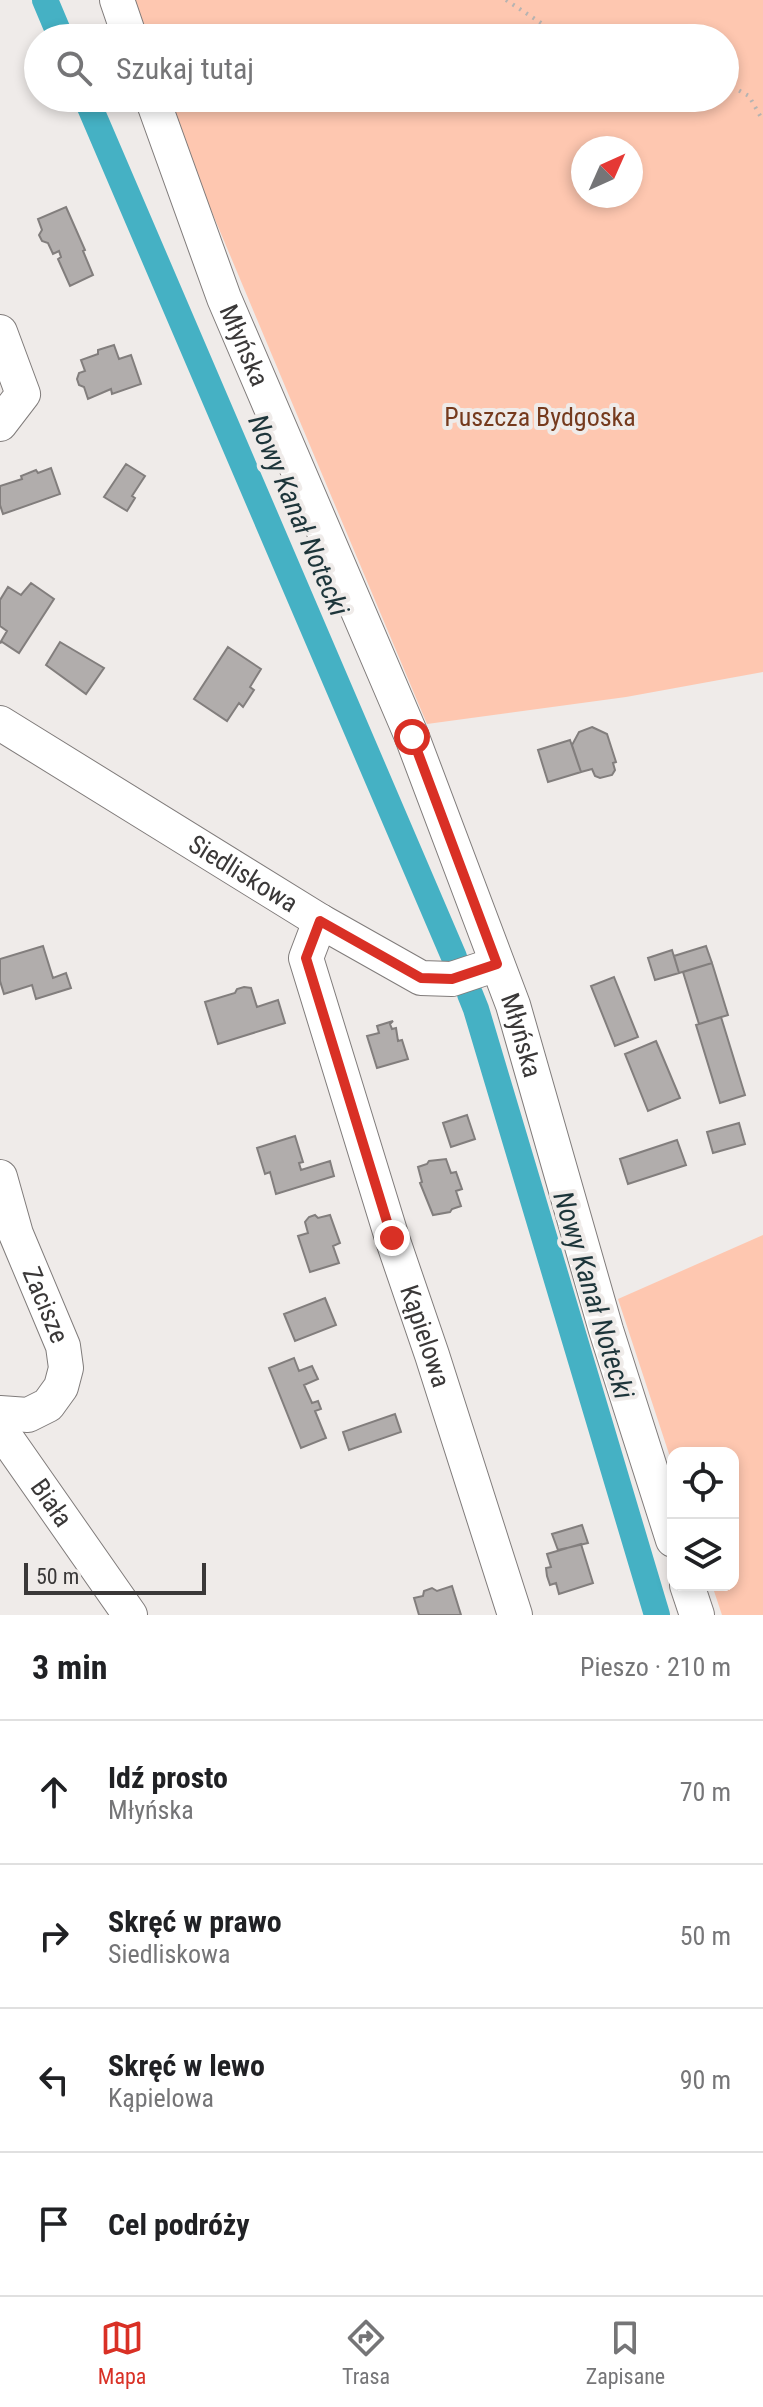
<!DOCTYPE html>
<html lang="pl">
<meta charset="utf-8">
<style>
:root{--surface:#fff;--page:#f6f6f6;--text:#202124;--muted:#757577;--line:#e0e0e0;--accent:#d93025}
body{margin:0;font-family:"Roboto Condensed",sans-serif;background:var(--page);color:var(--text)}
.controls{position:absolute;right:24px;bottom:24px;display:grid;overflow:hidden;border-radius:16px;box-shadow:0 4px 12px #0003}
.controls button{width:72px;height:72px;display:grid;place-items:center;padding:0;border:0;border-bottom:2px solid var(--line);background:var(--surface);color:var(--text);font:40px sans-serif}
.compass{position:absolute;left:571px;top:136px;width:72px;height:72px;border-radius:50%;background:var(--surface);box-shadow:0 4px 12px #0003;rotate:45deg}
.scale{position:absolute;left:24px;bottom:20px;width:182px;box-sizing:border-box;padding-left:8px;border:4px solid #3a3838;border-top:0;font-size:22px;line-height:28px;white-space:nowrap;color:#3a3838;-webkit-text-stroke:6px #efebe9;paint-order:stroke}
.stop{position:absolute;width:24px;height:24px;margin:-18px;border:6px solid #d93025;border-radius:50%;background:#fff}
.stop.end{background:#d93025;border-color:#fff;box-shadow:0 2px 8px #0008}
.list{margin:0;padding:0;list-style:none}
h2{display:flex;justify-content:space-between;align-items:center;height:104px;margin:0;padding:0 32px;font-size:34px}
h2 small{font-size:26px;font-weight:400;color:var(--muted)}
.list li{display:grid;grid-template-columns:52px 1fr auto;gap:24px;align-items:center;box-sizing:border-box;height:144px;padding:0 32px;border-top:2px solid var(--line)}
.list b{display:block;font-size:30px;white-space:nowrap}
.list p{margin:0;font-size:26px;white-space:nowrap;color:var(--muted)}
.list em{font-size:26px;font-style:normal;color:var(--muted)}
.icon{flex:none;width:44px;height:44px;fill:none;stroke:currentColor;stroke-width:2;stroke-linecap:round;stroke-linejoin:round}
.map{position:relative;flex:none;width:763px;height:1615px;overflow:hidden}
.search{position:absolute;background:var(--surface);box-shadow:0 4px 12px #0003;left:24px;right:24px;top:24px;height:88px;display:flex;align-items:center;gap:20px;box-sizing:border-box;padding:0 28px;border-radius:44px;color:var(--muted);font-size:30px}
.sheet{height:680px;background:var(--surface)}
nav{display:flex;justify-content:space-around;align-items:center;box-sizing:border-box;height:112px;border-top:2px solid var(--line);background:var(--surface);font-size:22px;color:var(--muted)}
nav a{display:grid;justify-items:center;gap:4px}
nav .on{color:var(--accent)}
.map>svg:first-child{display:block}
</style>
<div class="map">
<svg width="763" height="1615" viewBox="0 0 763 1615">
<rect width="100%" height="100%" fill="#efebe9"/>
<path fill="#fec7b0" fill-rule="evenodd" d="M122,0H763V672L626,697L427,724L164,98H725V38H138ZM583,148H631V196H583Z
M763,1235V1615H722L712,1585H733V1453H673V1466L618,1299Z"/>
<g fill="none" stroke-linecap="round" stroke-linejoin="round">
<path stroke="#45b1c4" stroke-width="26" d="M45,0L61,38
M86,98L454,957
M470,994L476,1009L657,1615"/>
</g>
<path fill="#b1adac" stroke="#827e7d" stroke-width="2" d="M66,207L85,250L83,251L93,275L70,286L58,259L61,257L59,251L53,254L48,243L42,241L39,235L42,230L38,219Z
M114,345L119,359L131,355L141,384L112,394L111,389L88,399L84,387L79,385L77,379L79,373L85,371L81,360L98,354V350Z
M126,464L145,476L132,496L135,498L127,511L104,497Z
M51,468L60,494L3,514L0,505V486L22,479L21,476L36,470L38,473Z
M31,583L54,599L19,653L2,642L0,643L7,631L0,626V600L8,587L21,595Z
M60,642L104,668L86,694L46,665Z
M228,647L261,669L250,687L254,690L243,707L239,703L227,721L194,699Z
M592,727L607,734L616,762L613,763L615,770L612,775L600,778L595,776L592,769L581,772L572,745L579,732Z
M570,740L581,772L548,782L538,750Z
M43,946L53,978L66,973L71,988L36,999L32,985L4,994L0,981V959Z
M706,946L712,963L679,973L674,956Z
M672,950L679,973L655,980L648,958Z
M712,963L728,1015L699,1024L683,972Z
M614,977L638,1037L615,1046L591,986Z
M244,987L251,988L257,1007L278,1000L285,1023L218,1044L205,1002L235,993L237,989Z
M721,1017L745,1095L720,1103L696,1025Z
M393,1021L390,1024L392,1029L396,1028L398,1041L402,1040L408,1059L377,1068L367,1036L379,1033L377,1026Z
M656,1041L680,1098L648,1111L625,1054Z
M467,1115L475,1139L451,1147L443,1123Z
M739,1123L745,1144L713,1153L707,1132Z
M295,1136L303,1162L299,1163L301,1170L330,1161L334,1176L276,1194L270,1172L265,1174L257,1148Z
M677,1140L686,1165L628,1184L620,1159Z
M446,1159L451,1173L456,1172L462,1189L456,1191L461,1206L452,1209L450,1212L433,1215L420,1183L422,1182L418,1167L427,1164L429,1161Z
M315,1215L318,1218L330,1215L340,1243L333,1246L339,1263L310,1272L298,1236L308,1233L305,1222L309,1217Z
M325,1298L336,1325L295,1341L284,1314Z
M294,1358L299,1371L312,1366L318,1379L304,1385L312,1403L318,1401L321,1409L315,1411L326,1438L301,1448L269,1368Z
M395,1414L401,1432L349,1450L343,1432Z
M582,1525L588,1543L558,1550L552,1534Z
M581,1544L593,1583L559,1594L556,1583L550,1585L547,1576L546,1568L551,1567L547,1554Z
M452,1586L461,1615H419L414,1598L423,1596L424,1591L432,1588L437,1591Z"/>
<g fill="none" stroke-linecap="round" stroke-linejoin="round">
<g stroke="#807c7b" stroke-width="36">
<g id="minor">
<path d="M117,0L130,38"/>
<path id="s1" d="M152,98L224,298L412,737L513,1005L606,1330L673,1540"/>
<path d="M0,332L23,394L0,424"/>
<path id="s2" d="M0,723L320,921L421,978L452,979L497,964"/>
<path id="s3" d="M320,921L306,958L392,1238L432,1355L515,1615"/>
<path id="s4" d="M0,1177L16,1234L63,1346L66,1368L61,1387L48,1405L28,1415L0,1413"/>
<path id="s5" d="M0,1429L130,1615"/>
<path d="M687,1585L697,1615"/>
</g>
</g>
<path stroke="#b6b3b1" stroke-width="4" stroke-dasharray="2 6" stroke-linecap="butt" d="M506,0L564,38
M725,83L749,96L763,121"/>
<use href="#minor" stroke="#fff" stroke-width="34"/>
</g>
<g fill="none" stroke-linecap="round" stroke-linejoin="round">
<path stroke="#d93025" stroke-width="10" d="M392,1238L306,958L320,921L421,978L452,979L497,964L412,737"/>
</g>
<g text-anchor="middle" stroke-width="8" stroke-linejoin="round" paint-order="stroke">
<g font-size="26" fill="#3a3838" stroke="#efebe9">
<text dy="9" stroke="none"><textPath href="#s1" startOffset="264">Młyńska</textPath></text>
<text dy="9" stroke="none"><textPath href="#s2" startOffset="286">Siedliskowa</textPath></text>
<text dy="9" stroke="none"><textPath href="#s1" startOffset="1008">Młyńska</textPath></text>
<text dy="9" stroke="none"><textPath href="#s4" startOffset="136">Zacisze</textPath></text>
<text dy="9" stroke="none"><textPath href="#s3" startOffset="436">Kąpielowa</textPath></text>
<text dy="9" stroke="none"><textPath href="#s5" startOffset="90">Biała</textPath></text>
</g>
<g font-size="26" fill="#753a1d" stroke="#efebe9">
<text x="540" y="426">Puszcza Bydgoska</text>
</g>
<g font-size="28" font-style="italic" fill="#1d353a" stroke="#efebe9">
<text transform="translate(299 515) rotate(67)" y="10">Nowy Kanał Notecki</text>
<text transform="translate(594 1295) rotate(73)" y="10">Nowy Kanał Notecki</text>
</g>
</g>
</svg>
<div class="controls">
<button><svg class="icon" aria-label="locate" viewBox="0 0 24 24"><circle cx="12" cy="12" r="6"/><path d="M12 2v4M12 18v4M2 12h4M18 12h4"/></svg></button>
<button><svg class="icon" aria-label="layers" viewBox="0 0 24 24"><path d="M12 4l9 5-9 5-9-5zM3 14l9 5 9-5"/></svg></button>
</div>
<svg class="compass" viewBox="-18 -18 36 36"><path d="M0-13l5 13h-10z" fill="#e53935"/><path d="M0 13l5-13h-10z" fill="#757577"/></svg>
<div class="scale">50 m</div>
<div class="stop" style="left:412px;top:737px"></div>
<div class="stop end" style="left:392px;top:1238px"></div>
<div class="search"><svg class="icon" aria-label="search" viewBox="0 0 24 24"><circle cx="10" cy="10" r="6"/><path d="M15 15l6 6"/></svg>Szukaj tutaj</div>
</div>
<section class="sheet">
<h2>3 min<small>Pieszo · 210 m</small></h2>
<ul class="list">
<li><svg class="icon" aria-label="ahead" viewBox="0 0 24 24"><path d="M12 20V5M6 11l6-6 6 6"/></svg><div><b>Idź prosto</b><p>Młyńska</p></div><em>70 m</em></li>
<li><svg class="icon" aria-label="right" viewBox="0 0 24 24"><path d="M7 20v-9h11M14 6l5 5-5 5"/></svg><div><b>Skręć w prawo</b><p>Siedliskowa</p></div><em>50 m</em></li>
<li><svg class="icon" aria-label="left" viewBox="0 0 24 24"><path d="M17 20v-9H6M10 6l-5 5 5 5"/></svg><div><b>Skręć w lewo</b><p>Kąpielowa</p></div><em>90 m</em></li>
<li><svg class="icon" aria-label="arrive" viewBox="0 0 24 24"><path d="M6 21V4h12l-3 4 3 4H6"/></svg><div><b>Cel podróży</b></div></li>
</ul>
</section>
<nav>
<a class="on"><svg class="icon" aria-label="map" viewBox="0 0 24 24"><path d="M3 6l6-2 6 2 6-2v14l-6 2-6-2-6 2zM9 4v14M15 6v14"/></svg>Mapa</a>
<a><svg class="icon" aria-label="directions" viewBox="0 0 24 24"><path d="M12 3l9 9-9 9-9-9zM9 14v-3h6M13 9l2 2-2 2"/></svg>Trasa</a>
<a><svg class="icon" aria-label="saved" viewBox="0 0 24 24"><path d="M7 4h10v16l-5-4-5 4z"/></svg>Zapisane</a>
</nav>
